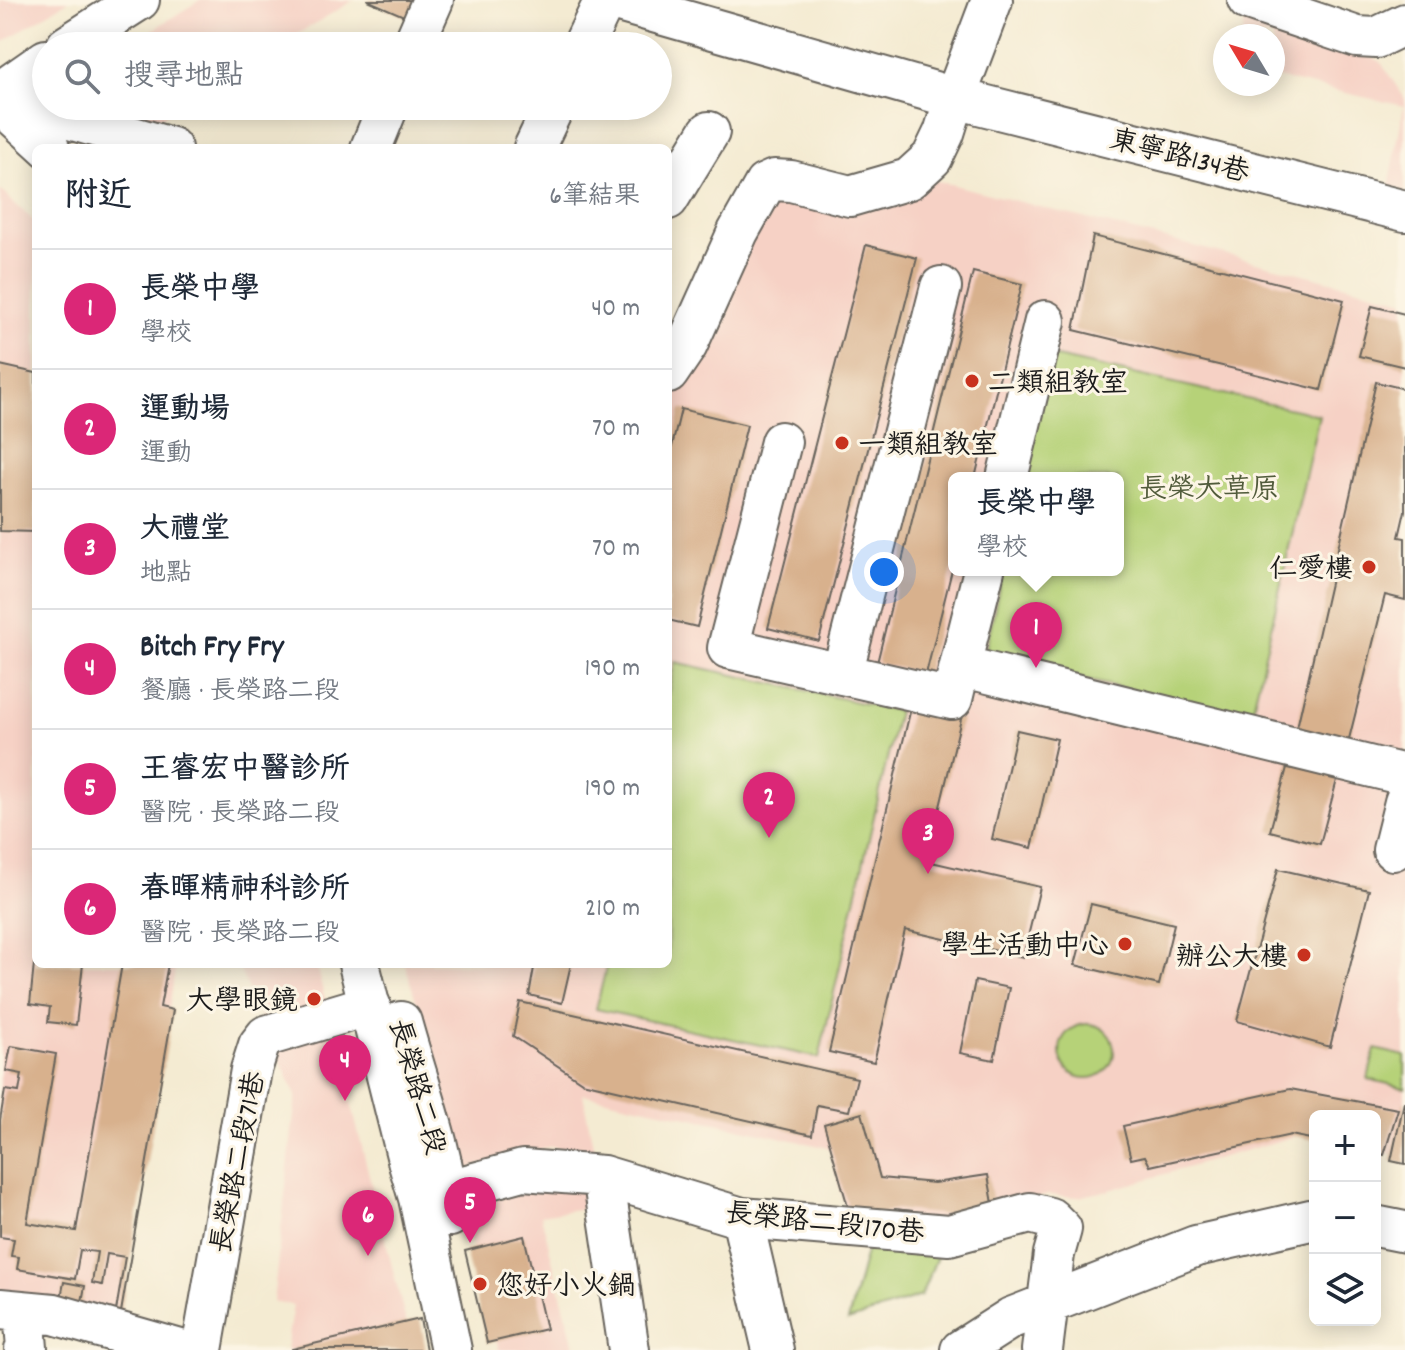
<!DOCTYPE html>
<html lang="zh-TW">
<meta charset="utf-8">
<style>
:root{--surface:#fff;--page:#f6f6f7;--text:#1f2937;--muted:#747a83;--line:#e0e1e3;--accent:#db2777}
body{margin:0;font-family:Dekko,"LXGW WenKai TC",sans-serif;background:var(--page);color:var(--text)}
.controls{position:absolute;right:24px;bottom:24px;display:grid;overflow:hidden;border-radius:12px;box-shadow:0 4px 20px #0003}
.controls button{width:72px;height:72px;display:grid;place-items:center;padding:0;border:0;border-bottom:2px solid var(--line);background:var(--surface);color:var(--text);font:40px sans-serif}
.compass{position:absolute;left:1213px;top:24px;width:72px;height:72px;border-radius:50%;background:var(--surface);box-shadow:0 4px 20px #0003;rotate:308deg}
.you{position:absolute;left:884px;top:572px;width:28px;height:28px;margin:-20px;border:6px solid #fff;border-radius:50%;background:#1a73e8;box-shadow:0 0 0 12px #1a73e833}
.badge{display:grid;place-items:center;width:52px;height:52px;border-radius:50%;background:var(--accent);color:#fff;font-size:26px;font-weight:700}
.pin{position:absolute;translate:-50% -66px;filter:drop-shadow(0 2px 4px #0008)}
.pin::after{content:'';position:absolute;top:42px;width:28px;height:24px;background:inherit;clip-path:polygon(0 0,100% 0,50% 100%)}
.popup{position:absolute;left:948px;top:472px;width:176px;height:104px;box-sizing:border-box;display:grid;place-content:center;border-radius:12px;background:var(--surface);filter:drop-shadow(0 2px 6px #0005);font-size:26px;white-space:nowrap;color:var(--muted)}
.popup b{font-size:30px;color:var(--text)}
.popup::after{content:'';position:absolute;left:50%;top:100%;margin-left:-16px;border:16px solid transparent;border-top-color:var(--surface)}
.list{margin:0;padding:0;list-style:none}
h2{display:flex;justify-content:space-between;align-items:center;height:104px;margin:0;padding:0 32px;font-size:34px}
h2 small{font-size:26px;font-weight:400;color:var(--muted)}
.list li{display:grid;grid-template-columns:52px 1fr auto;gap:24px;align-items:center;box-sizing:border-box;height:120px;padding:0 32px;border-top:2px solid var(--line)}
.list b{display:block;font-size:30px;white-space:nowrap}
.list p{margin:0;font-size:26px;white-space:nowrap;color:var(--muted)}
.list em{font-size:26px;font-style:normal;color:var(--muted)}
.icon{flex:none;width:44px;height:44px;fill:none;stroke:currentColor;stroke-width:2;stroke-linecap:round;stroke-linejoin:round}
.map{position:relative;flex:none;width:1405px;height:1350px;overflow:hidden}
.search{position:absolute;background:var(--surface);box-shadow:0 4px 20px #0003;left:32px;top:32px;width:640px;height:88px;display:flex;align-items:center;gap:20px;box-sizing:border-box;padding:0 28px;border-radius:44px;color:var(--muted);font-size:30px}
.panel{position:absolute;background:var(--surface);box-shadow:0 4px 20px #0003;left:32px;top:144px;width:640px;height:824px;border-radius:12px}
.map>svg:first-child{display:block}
</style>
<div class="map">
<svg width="1405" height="1350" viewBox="0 0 1405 1350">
<rect width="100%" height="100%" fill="#fcf5e5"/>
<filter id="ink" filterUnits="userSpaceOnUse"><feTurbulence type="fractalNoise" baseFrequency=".0125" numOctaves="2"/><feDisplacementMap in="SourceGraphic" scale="16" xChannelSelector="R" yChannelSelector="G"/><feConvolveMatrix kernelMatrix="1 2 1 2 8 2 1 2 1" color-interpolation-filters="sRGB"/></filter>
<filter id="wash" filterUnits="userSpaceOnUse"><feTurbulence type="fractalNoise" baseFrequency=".006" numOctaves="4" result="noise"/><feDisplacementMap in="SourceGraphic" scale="32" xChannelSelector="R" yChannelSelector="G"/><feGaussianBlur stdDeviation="1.8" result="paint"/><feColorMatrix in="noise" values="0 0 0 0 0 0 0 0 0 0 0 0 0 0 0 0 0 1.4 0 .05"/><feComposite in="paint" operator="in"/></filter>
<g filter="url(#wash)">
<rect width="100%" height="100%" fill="#f4ebd2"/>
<path fill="#f6d1c5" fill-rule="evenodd" d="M0,0H69L0,44Z
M200,0H354L278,46H127Z
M1247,11L1380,61L1405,99V203L1387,198L1404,106L1273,77V36H1242Z
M74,106H180L143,128Z
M911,174L1405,300V1156L1375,1151V1116H1315V1140L1295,1136L1110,1190L1078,1197L1048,1195L964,1220L848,1219L829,1148L583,1094L595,1157L552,1146L466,1169L405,964H668V372L770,181ZM954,478H1118V570H954Z
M0,190L36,223V964H176L120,1317L0,1296Z
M237,964H316L413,1350H286L293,1305L273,1302L296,1096Z
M583,1172L590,1207L541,1215L575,1350H499L461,1203Z"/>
<path fill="#b6d278" stroke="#69774a" stroke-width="2" d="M1052,356L1319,415L1251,717L984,657L1003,570H1118V478H1024Z
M675,662L898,711L819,1058L596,1009L607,964H668V694Z
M1060 1051a27 27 0 1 1 54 0a27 27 0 1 1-54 0Z
M1375,1049L1405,1056V1088L1368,1079Z
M945,1237L921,1296L848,1321L869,1241Z"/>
<g id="blocks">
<path fill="#d8b18d" d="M367,0H422L413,20Z
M1093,236L1344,300L1321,390L1074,330Z
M866,245L917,258L819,641L768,628Z
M973,272L1022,284L975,478H954V562L926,674L877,663Z
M1372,306L1405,314V367L1359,356Z
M0,365L36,373V532L0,531Z
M1376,382L1405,389V511L1399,537L1405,538V600L1385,595L1348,743L1296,732Z
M681,409L747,425L697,627L668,620V463Z
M911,708L961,719L927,861L1040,887L1023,957L905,930L874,1062L829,1052Z
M1017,730L1057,739L1032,848L992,839Z
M1292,749L1342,761L1320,844L1270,831Z
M1278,869L1369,890L1330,1047L1237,1021Z
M1091,904L1174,924L1159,985L1075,965Z
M34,964H83L76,1025L48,1022L50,1007L30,1004Z
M122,964H168L160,1007L173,1010L120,1318L115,1317L125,1257L107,1254L102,1285L92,1283L97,1252L80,1250L75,1279L17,1269L19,1257L11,1256L14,1239L0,1237V1120L5,1090L19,1092L22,1074L6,1071L11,1046L56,1054L27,1223L76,1231Z
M523,964H571L562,1003L529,995L534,968Z
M975,981L1009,988L994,1060L960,1053Z
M520,1002L857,1078L849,1111L817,1105L812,1135L582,1082L513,1036Z
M1290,1089L1398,1109L1384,1155L1375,1153V1116H1315V1140L1291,1135L1150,1166L1145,1156L1131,1159L1123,1126Z
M1404,1102H1405V1164L1391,1161Z
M862,1113L880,1178L934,1183L988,1175L994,1209L963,1217L895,1209L853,1224L824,1124Z
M524,1236L546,1329L487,1343L465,1251Z
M64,1282L85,1286L81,1307L60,1303Z
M420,1319L426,1350H292V1349Z"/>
</g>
</g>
<g filter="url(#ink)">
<use href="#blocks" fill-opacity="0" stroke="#68645c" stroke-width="2"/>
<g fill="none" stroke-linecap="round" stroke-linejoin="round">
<g stroke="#68645c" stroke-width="44">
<path id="minor" d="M612,0L955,98L1405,211
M1248,0L1357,37L1376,38L1405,24
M67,46L139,0
M413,46L433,0
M583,46L605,0
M0,92L46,60
M0,99L171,148
M2,105L49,148
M371,148L388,106
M534,148L554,106
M668,199L709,132
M668,373L687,345L738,232L765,184L774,180L791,181L850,196L909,179L932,158L944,133L955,98L992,0
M781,442L728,648L952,699L960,666
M1007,478L1045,321
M984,570L960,666L1405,775
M842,674L941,287
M1393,850L1405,802
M359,964L409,1164L419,1198L451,1350
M401,1022C418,1084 444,1153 450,1216
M603,1176L629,1350
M419,1198L523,1170L603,1176L742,1218L949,1235L1030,1213L1050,1218L1061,1229L1054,1254L1042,1350
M742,1218L773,1350
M1375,1226L1405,1232
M0,1309L54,1314L180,1350
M24,1312L27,1348L25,1350
M202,1350L251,1070L259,1045L266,1036L370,1005
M961,1350L1011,1318L1196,1246L1315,1219"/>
</g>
<use href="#minor" stroke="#fff" stroke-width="40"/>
</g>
</g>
<g fill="#c8321e" stroke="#fcf5e5" stroke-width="3">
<circle cx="972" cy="381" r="8"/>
<circle cx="842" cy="443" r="8"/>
<circle cx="1369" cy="567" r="8"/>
<circle cx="1125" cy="944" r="8"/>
<circle cx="1304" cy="955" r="8"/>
<circle cx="314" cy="999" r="8"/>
<circle cx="480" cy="1284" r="8"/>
</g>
<g text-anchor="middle" stroke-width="6" stroke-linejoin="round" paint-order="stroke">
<g font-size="28" fill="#1c1c1c" stroke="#fcf5e5">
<text transform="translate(1180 154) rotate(14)" y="10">東寧路134巷</text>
<text transform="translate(419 1086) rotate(74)" y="10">長榮路二段</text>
<text transform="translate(236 1162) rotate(-79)" y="10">長榮路二段71巷</text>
<text transform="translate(825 1221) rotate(6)" y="10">長榮路二段170巷</text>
</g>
<g font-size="28" fill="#1c1c1c" stroke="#fcf5e5" text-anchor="end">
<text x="988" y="391" text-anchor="start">二類組教室</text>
<text x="858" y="453" text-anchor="start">一類組教室</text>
<text x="1353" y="577">仁愛樓</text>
<text x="1109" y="954">學生活動中心</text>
<text x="1288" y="965">辦公大樓</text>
<text x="298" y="1009">大學眼鏡</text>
<text x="496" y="1294" text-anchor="start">您好小火鍋</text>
</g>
<g font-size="28" fill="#525c3c" stroke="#fcf5e5">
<text x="1209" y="497">長榮大草原</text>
</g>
</g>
</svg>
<div class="controls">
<button>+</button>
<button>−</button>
<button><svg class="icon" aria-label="layers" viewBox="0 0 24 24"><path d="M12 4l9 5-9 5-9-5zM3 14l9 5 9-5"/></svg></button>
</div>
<svg class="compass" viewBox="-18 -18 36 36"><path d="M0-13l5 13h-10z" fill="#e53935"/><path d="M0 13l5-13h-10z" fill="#747a83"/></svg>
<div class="you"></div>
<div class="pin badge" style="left:1036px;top:668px">1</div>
<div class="popup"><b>長榮中學</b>學校</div>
<div class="pin badge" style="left:769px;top:838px">2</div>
<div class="pin badge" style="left:928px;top:874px">3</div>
<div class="pin badge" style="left:345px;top:1101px">4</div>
<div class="pin badge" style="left:470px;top:1243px">5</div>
<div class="pin badge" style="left:368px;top:1256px">6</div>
<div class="search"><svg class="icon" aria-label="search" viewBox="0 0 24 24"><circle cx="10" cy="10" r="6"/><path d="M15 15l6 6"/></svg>搜尋地點</div>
<section class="panel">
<h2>附近<small>6筆結果</small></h2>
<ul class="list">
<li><span class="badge">1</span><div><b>長榮中學</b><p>學校</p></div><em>40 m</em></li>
<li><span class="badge">2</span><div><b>運動場</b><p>運動</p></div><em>70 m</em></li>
<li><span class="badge">3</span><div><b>大禮堂</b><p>地點</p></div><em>70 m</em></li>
<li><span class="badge">4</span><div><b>Bitch Fry Fry</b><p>餐廳 · 長榮路二段</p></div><em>190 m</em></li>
<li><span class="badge">5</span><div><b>王睿宏中醫診所</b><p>醫院 · 長榮路二段</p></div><em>190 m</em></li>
<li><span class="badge">6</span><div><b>春暉精神科診所</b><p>醫院 · 長榮路二段</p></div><em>210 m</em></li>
</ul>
</section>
</div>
